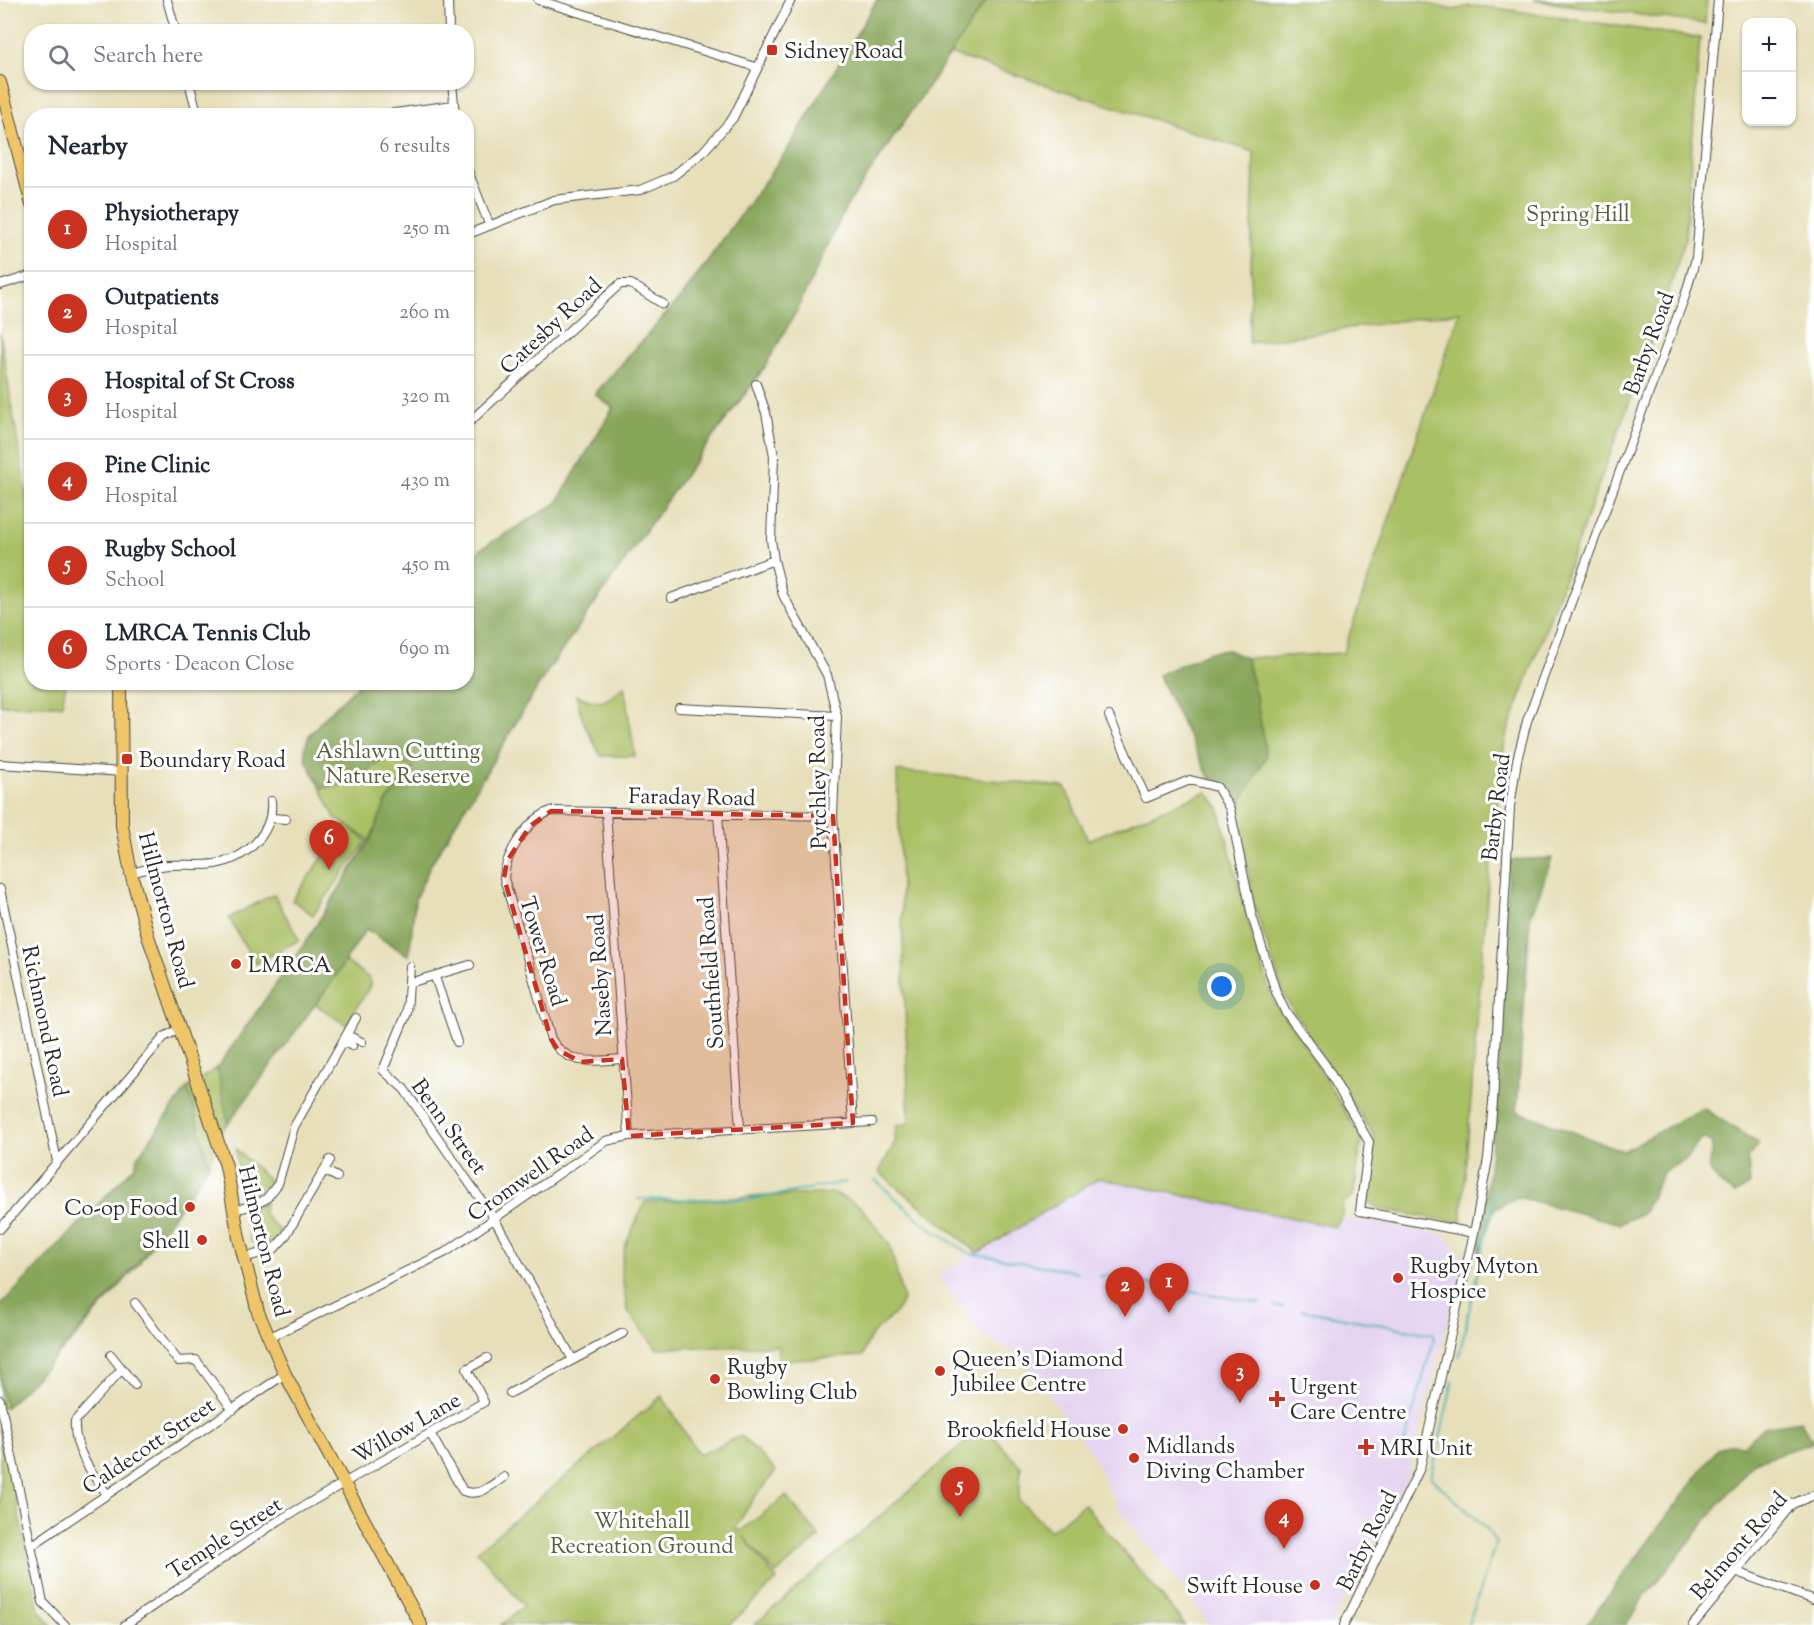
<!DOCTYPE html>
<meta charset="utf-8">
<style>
:root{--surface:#fff;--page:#f6f6f7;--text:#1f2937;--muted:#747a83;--line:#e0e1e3;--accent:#c8321e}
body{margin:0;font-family:"Sorts Mill Goudy",serif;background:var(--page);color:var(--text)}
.controls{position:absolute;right:18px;top:18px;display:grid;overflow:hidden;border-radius:12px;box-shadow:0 2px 4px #0004}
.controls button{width:54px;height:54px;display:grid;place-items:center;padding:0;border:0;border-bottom:2px solid var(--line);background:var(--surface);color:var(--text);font:30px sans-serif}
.you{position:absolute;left:1222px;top:987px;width:21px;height:21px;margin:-15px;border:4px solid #fff;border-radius:50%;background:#1a73e8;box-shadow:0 0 0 9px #1a73e833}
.badge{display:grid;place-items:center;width:39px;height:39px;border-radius:50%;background:var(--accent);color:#fff;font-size:20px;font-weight:700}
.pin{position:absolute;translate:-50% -50px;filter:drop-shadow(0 2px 3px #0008)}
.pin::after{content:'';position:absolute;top:32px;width:21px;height:18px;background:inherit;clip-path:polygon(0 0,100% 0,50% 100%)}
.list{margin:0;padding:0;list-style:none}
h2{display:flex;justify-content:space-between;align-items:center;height:78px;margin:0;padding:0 24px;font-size:26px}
h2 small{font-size:20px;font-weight:400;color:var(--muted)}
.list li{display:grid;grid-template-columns:39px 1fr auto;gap:18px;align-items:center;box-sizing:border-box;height:84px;padding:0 24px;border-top:2px solid var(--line)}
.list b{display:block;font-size:22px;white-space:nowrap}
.list p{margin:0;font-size:20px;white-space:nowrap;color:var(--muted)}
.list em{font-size:20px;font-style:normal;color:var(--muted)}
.icon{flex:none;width:33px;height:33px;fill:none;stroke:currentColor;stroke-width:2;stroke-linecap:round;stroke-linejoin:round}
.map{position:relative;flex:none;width:1814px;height:1625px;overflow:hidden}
.search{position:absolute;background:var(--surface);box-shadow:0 2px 4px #0004;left:24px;top:24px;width:450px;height:66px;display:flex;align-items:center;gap:15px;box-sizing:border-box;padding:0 21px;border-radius:24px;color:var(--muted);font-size:22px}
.panel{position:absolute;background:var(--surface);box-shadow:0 2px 4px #0004;left:24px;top:108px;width:450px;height:582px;border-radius:24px}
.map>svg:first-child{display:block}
</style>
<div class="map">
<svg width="1814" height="1625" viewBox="0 0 1814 1625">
<rect width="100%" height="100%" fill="#fff"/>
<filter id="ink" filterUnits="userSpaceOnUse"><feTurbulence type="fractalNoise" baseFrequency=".0167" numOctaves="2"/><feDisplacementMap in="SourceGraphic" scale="12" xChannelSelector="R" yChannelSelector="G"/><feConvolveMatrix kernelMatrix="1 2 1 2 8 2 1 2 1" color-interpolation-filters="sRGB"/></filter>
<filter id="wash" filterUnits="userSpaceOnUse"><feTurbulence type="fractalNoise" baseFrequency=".008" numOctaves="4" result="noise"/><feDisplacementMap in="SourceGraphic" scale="24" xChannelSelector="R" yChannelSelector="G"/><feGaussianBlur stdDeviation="1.35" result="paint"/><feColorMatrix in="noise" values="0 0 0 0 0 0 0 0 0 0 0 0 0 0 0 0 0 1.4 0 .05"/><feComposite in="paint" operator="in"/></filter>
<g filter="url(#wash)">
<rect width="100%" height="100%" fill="#e7dfb9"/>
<path fill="#e4d3f1" d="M1099,1178L1335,1227L1342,1217L1445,1235L1464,1260L1405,1483L1331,1625H1211L1121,1512L1090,1451L1019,1355L981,1335L938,1275Z"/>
<path fill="#aac065" stroke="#6a7648" stroke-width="1.5" d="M877,0H1413L1453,10L1469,6L1488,7L1700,38L1685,239L1661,316L1505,739L1487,898L1461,1223L1379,1209L1366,1201L1373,1161L1374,1136L1285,998L1255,909L1237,810L1266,755L1246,658L1343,653L1460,312L1249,343L1254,152L950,54L846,207L797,310L764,368L681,480L544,676L431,864L415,899L409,956L366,929L344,960L370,979L371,984L346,1025L315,1004L219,1135L209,1164L138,1265L74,1339L6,1407L0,1408V1307L135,1166L138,1156L188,1087L217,1068L305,943L370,840L335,818L306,758L305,747L309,735L360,683L466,682L467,565L482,548L557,503L613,408L595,394L683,295L788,149Z
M1534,0H1707L1705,24Z
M0,333L31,524L32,682L66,683L62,705H0Z
M624,686L635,756H601L583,721L576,695C600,706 605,704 624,686Z
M897,771L1065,787L1088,840L1206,792L1218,805L1248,920L1274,1003L1299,1036L1362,1139L1353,1197L1343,1203L1342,1217L1335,1227L1099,1178L978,1253L879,1172L895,1142L896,1126L909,1123Z
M346,825L367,841L313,915L292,900Z
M274,894L299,940L255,964L229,918Z
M236,1149L270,1181L250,1199L244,1200L239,1187Z
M835,1193L861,1207L890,1245L903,1299C896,1322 870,1323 863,1356L778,1361L779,1346L656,1348L627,1310L621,1269L625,1246L645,1202Z
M265,1203L264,1215L281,1232L273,1242L265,1245L251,1241L246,1221L248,1211Z
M662,1396L699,1455L741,1436L776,1471L753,1499L736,1527L739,1532L786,1496L820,1537L776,1574L743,1536L777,1580L729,1625H501L524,1606L477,1551Z
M0,1423L39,1610L52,1625H0Z
M984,1426L1021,1467L1019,1500L1050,1531L1084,1504L1185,1625H754Z"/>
<path fill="#87a65a" stroke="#596842" stroke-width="1.5" d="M877,0H987L846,207L797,310L764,368L681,480L544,676L431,864L415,899L409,956L366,929L333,980L228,1124L217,1068L305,943L370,840L385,804L413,767L382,759L352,784L321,788C315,776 304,761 305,748C307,730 346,697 360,683L466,682L467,565L482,548L557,503L613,408L595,394L683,295L788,149Z
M1228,650L1246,658L1257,700L1266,756L1237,810L1223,786L1209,777L1158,675L1209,652Z
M1552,858L1530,919L1517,1111L1623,1151L1703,1108L1759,1144L1748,1159L1750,1184L1735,1194L1721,1185L1709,1170L1712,1143L1702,1138L1684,1161L1664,1171L1644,1212L1620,1224L1518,1197L1495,1208L1478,1257L1496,1110L1509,860Z
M188,1087L209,1164C151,1255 81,1332 6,1407L0,1382V1306L135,1166L138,1156Z
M1800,1421L1814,1442L1754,1462L1639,1604L1626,1625H1586L1717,1449L1730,1444L1744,1445L1763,1427Z"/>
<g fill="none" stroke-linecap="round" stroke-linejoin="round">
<path stroke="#3cadb5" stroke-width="2" d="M875,1180L922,1222L968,1253L1077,1272
M638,1199L749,1200L846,1182
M1099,1277L1107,1275L1154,1285
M1169,1287L1260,1303
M1275,1306L1283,1307
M1301,1310L1432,1334L1434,1339L1404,1444L1408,1449
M1459,1356L1496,1189
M1453,1380L1431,1478L1487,1529L1496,1543L1468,1625"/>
</g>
</g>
<g filter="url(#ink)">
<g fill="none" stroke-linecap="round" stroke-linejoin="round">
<g stroke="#474640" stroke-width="10">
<path id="minor" d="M167,0L176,32
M448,0L449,32
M538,0L756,67
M189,82L198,116
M452,82L455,116
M373,116L453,105
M466,166L489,224
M466,235L554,200L640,190L673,176L702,153L733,118L791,0
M0,285L32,275
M756,384L766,413L774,456L771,540L774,560L783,595L827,675L837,716L833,816L853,1123
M466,425L620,284H631L663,304
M671,598L774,560
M270,682H273
M679,708L837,716
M1109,716L1146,798L1190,780L1217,787L1230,809L1252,916L1276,992L1285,1011L1326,1066L1369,1142L1360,1211L1474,1233
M0,764L123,772
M606,812L629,1136
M718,814L740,1129
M272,818L286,819
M131,873C143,870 156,866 168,865C183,864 199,866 215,864C246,859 274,833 271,801
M0,889L57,1161
M410,966L407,1013L383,1070L404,1089L495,1220L573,1360L510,1393
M435,977L457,1042
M409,983L470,965
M347,1035L362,1042
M344,1042L352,1046
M622,1059C594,1061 568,1067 551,1039L504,878C505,854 528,819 551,811L833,816
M324,1170L337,1177
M235,1210L254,1205L266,1199L278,1184L294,1127L356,1018
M0,1229L164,1037L179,1029
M244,1258L274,1249L285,1237L330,1160
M135,1303L178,1361L196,1360L233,1410
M268,1338L446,1252L606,1141L629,1136L872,1122
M573,1360L623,1333
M122,1369L135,1385
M0,1400L43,1602L65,1625
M430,1433L463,1491C480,1497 490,1486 504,1477
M107,1494C91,1473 73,1448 75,1421L122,1369L111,1355
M31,1546L285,1374
M1737,1572L1814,1600
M125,1625L278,1521L484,1402L467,1369L487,1358
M1344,1625L1420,1468L1474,1233L1488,1159L1493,1102L1510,807L1517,760L1527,721L1685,296L1696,258L1718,0
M1693,1625L1792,1504L1814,1495"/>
</g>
<g stroke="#474640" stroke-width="14">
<path id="highway" d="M0,82L32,205
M121,682L122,826L131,873L148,936L226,1166L239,1238L258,1312L285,1374L421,1625"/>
</g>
<use href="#minor" stroke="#fff" stroke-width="8"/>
<use href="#highway" stroke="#eec569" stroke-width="12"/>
</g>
</g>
<path fill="#c8321e" fill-opacity="0.2" stroke="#c8321e" stroke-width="4.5" stroke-dasharray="12 8" stroke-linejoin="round" d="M551,811L833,816L853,1123L629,1136L622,1059L581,1062L558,1050L551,1039L504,878L507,861L530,826Z"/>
<g fill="#c8321e" stroke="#fff" stroke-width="2">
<rect x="766" y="44" width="12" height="12" rx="3"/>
<rect x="121" y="753" width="12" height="12" rx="3"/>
<circle cx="236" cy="964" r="6"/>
<circle cx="190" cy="1207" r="6"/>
<circle cx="202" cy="1240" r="6"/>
<circle cx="1398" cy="1278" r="6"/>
<circle cx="940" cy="1371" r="6"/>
<circle cx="715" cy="1379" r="6"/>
<path d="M1274 1390h6v6h6v6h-6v6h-6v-6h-6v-6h6z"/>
<circle cx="1123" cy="1429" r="6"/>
<path d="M1363 1438h6v6h6v6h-6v6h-6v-6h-6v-6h6z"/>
<circle cx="1134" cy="1458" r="6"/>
<circle cx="1315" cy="1585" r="6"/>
</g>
<g text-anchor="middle" stroke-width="6" stroke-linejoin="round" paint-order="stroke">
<g font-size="22" fill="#2b2b2b" stroke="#fff" text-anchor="start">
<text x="784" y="58">Sidney Road</text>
<text x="139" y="767">Boundary Road</text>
<text x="248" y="972">LMRCA</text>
<text x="178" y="1215" text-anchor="end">Co-op Food</text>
<text x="190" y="1248" text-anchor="end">Shell</text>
<text x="1410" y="1273">Rugby Myton<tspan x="1410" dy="25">Hospice</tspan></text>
<text x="952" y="1366">Queen's Diamond<tspan x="952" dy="25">Jubilee Centre</tspan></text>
<text x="727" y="1374">Rugby<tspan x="727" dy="25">Bowling Club</tspan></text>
<text x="1290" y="1394">Urgent<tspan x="1290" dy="25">Care Centre</tspan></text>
<text x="1111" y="1437" text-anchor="end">Brookfield House</text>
<text x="1146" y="1453">Midlands<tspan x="1146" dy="25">Diving Chamber</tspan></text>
<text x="1380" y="1455">MRI Unit</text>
<text x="1303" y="1593" text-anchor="end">Swift House</text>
</g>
<g font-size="22" fill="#575f3f" stroke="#fff">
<text x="1578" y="221">Spring Hill</text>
<text x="398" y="758">Ashlawn Cutting<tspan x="398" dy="25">Nature Reserve</tspan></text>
<text x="642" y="1528">Whitehall<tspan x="642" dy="25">Recreation Ground</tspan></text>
</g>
<g font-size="22" fill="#2b2b2b" stroke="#fff">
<text transform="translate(550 325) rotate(-43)" y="8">Catesby Road</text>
<text transform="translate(1648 343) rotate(-70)" y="8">Barby Road</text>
<text transform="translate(817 782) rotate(-91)" y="8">Pytchley Road</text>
<text transform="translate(692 796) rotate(1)" y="8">Faraday Road</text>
<text transform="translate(1495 807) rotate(-83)" y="8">Barby Road</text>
<text transform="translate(167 910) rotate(75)" y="8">Hillmorton Road</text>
<text transform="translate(544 951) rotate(73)" y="8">Tower Road</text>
<text transform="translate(710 973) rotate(-94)" y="8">Southfield Road</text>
<text transform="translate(599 975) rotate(-94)" y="8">Naseby Road</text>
<text transform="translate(46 1021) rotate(78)" y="8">Richmond Road</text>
<text transform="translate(450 1126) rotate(54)" y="8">Benn Street</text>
<text transform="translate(530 1173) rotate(-35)" y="8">Cromwell Road</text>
<text transform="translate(265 1241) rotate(76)" y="8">Hilmorton Road</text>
<text transform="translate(406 1427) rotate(-30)" y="8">Willow Lane</text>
<text transform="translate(148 1445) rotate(-34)" y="8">Caldecott Street</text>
<text transform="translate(224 1537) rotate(-33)" y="8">Temple Street</text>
<text transform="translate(1366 1540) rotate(-64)" y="8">Barby Road</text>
<text transform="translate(1738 1545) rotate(-49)" y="8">Belmont Road</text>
</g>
</g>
</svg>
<div class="controls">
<button>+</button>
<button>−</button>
</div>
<div class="you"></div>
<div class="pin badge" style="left:1169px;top:1313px">1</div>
<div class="pin badge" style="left:1125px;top:1317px">2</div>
<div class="pin badge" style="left:1240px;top:1403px">3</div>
<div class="pin badge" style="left:1284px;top:1549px">4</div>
<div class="pin badge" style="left:960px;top:1517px">5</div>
<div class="pin badge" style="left:329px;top:870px">6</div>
<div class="search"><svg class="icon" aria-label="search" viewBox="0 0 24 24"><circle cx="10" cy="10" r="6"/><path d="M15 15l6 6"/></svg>Search here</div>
<section class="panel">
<h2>Nearby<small>6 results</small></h2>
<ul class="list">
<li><span class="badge">1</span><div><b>Physiotherapy</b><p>Hospital</p></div><em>250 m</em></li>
<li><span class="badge">2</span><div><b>Outpatients</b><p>Hospital</p></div><em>260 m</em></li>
<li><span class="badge">3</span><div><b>Hospital of St Cross</b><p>Hospital</p></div><em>320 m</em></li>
<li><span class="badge">4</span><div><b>Pine Clinic</b><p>Hospital</p></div><em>430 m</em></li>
<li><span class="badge">5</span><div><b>Rugby School</b><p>School</p></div><em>450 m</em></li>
<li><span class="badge">6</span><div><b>LMRCA Tennis Club</b><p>Sports · Deacon Close</p></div><em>690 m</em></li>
</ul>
</section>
</div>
